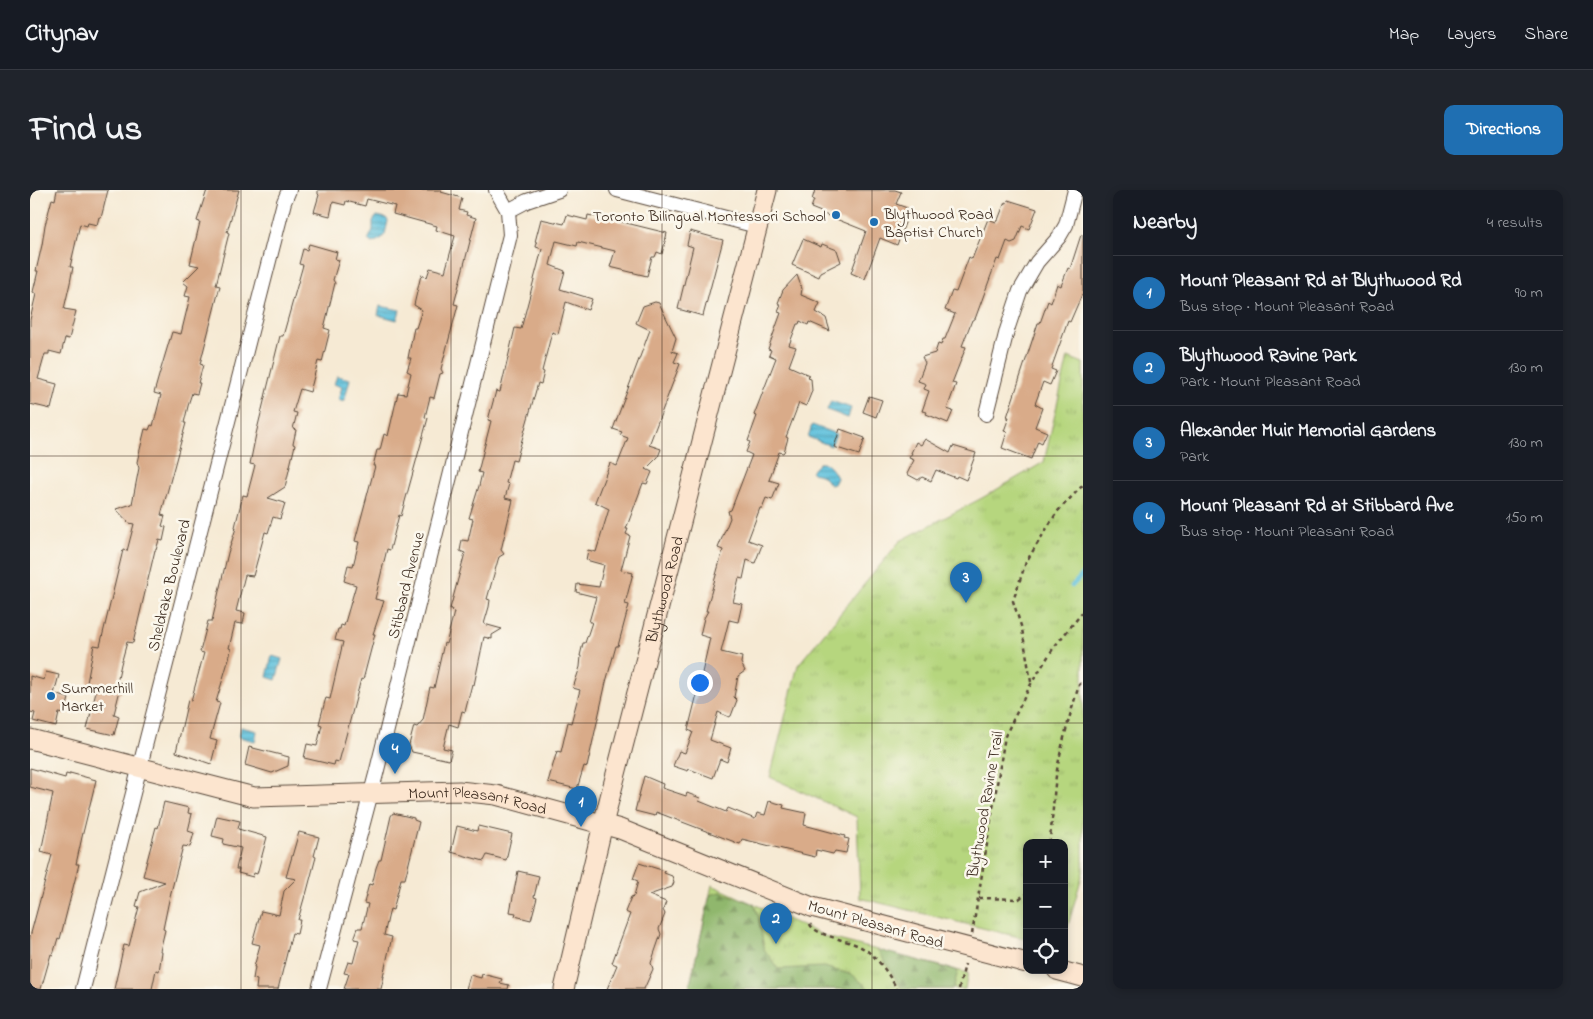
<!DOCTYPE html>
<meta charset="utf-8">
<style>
:root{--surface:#171b24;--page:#20242c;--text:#f1f3f6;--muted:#9ea1a6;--line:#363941;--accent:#1f6fb2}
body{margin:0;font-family:"Indie Flower",sans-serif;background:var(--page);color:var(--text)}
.controls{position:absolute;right:15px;bottom:15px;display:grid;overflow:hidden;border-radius:10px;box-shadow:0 2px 8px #0003}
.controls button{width:45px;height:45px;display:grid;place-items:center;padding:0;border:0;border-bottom:1px solid var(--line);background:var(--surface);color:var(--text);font:25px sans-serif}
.you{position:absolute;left:669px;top:492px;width:18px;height:18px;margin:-12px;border:4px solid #fff;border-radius:50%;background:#1a73e8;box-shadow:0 0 0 8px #1a73e833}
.badge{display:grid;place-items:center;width:32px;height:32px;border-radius:50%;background:var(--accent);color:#fff;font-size:16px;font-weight:700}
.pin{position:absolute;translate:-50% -41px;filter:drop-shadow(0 1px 2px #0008)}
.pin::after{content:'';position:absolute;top:26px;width:18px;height:15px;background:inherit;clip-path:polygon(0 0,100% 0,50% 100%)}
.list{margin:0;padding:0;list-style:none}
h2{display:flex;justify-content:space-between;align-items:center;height:65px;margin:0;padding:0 20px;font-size:21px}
h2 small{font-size:16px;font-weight:400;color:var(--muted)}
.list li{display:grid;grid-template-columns:32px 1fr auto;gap:15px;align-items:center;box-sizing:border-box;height:75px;padding:0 20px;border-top:1px solid var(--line)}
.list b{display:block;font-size:19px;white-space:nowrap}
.list p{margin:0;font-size:16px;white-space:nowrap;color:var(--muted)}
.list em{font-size:16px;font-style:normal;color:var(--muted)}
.icon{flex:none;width:28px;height:28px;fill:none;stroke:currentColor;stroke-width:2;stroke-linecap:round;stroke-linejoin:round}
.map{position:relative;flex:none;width:1053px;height:799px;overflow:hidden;border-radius:10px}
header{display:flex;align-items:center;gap:30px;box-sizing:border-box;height:70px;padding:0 25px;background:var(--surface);border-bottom:1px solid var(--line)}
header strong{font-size:24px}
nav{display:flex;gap:28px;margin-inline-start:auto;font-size:18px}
.intro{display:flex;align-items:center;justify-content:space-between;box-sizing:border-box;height:120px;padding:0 30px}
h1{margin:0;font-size:35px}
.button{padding:12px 22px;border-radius:10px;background:var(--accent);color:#fff;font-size:18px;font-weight:700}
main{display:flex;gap:30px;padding:0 30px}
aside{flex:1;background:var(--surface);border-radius:10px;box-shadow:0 2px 8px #0003}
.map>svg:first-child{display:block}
</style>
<header>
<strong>Citynav</strong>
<nav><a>Map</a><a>Layers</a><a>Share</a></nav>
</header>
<div class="intro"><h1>Find us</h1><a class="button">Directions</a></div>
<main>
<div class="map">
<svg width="1053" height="799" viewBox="0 0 1053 799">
<defs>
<pattern id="grass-tufts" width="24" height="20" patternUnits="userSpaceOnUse" patternTransform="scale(1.25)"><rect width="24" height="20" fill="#b6d67e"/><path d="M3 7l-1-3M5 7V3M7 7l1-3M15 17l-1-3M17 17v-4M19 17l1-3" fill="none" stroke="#9db86c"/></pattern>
<pattern id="forest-firs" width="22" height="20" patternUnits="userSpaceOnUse" patternTransform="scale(1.25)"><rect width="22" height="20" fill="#90b76d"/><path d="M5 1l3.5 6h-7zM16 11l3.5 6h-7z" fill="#779559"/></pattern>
<pattern id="water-rules" width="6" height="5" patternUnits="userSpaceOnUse" patternTransform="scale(1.25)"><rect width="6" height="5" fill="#5ec1dd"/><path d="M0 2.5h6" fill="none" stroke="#4f9db3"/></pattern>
</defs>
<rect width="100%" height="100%" fill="#fbf7ec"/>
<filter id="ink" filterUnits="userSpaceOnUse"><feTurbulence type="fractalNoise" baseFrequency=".02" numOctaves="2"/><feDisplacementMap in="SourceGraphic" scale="10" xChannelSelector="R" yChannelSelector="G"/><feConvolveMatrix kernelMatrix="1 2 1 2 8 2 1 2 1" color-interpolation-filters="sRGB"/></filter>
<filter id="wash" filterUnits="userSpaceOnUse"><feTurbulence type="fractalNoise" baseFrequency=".0096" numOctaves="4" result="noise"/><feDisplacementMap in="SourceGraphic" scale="20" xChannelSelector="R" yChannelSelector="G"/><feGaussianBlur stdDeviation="1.12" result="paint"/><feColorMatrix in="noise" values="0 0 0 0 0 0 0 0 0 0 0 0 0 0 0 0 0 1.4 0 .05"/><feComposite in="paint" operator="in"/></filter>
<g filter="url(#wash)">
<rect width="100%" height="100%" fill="#f6ead4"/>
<path fill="url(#grass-tufts)" stroke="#78804e" d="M1038,167L1053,173V682L1034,750V653H997V749L830,708L827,627L740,587L768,475L870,351L952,308L1014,272Z
M682,695L796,747L938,783L935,799H659Z"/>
<path fill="url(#forest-firs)" stroke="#667046" d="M691,702L724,714L729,728L734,759L748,779L794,777L823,785L839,799H659L680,705Z
M848,760L928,781L923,799H872Z"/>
<path fill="url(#water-rules)" stroke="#4c767e" d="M347,26L356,28L358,31L355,44L351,49L342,53L338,50L343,40V31Z
M350,116L370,120L367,130L348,125Z
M307,186L320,189L314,212L308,210L312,197L304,194Z
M801,211L821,218L818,228L797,220Z
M782,235L806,244L801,256L778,247Z
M789,273C799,272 803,280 807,288L804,294L800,295L793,286L783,283L781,281Z
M242,466L252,469L246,490L237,487Z
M211,537L227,541L225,551L209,547Z"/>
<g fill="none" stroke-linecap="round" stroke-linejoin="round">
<path stroke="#5ec1dd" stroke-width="4.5" d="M1042,396L1053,384"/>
</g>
<g id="blocks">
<path fill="#d9ab89" d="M27,0H78L71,28L69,27L67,35L58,33L57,36L50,34L40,77H43L40,93L34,119L46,121L39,149L35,148L31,164L19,161V164H15L8,189L27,194L21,219L0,214V130L6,104L3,102L8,81H6L12,55L15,35L22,9L25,10Z
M177,0H209L197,42L199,43L186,95L190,96L170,174L173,175L168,193H170L167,204L162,203L159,212L154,233H156L131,325L135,326L132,336L136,337L133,351L129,350L126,360H125L103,453L97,452L91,474L87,492L91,493L95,500L89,504L84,524L89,526L84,545L57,539L66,502L56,498L64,455L70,456L93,360L97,361L104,334L99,333L86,319L102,314L109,278L107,272L115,239L119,240L121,235L123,236L131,205L124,203L130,182L142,142L151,144L160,107L155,106L158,96L153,92L169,76L160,74L170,32L167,31Z
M288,0H412L411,2L432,8L429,20L437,22L436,25L446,28L424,114L428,115L411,179L413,183L410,184L404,208L400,207L395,227L398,228L371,326L369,325L360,360L357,359L345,409L354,411L343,444H345L333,490L331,489L309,572L305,571L304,575L274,568L277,554L287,556L292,535L289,534L295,511L296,508L300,509L313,452L305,450L308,439H310L311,435L314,436L326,395L314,391L318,375L323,376L329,352L325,351L345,276H343L347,260H350L354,244L358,246L368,203L376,204L381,183L377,181L381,168H378L384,138H386L392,120L384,115L391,85L397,87L400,78L415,82L425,46L406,40L407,36L363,24L365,16L337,9L335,16L316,11L315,15L303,12L300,26L284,22L289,5L288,4Z
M785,0H865L871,2L866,14L880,19L867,55L850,48L835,89L821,83L836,41L791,23V22L781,18L784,10H782Z
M978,10L1007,19L999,39L992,36L986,51L981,53L977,51L970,70L967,69L945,129L942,130L932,156L936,157L922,193L926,194L917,219L923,221L918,233L896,224L897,222L892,221L899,201L894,199L896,194L888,191L895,173L892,167L905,163L908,154L911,155L913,149H915L925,124L915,120L922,101L926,102L939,67L942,69L958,29L966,32L967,30H968L975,12L977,13Z
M537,25L557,30L558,25L575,29L576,28L637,43L632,64L627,62L625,67H622L617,86L580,77L585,61L548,52L547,56L526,51L520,75L535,81L530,99L562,109L558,120L536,112L528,144L522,142L512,181L514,182L511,194L508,193L486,271L482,270L476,293L479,294L475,308L483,310L471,360L474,364L469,367L468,370L457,409L460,410L459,417L454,434L472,439L462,445V449L454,447L444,495L442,494L435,522L432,521L428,537L419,534L413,558L422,560L419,570L382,562L379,555L384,536L387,537L393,530L400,497L404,498L414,453L416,454L424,422L421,421L422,419H420L435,363L430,361L432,350L438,351L443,329L439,328L449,296L452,283L448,282L461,231L458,230L466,201L470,202L485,138L491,139L512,59L506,57L507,52H505L511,29L534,34Z
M660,41L693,50L673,126L648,119L663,57L657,55Z
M1051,45H1053V102L1040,132L1038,131L1021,179L1026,181L1020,195L1013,192L1005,214L1012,218L1005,237L1017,242L1012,253L1008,251L1001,269L972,258L977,242L974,241L979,227H977L1008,133H1010L1018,111L1021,113L1027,94L1031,96L1038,78L1040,79Z
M773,49L791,57L792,54L807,60L811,72L791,82L789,87L762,75Z
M279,54L307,62L305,69L309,70L303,90L305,93L294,138L300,140L292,172L288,171L280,202L270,199L263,222L267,223L263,239L266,240L263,254L265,255L255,297L238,308L255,313L250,329L243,327L238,343L235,342L223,386L215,385L206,421L215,423L213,434L205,433L199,458L201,459L200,465L186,512L190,513L180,549L187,551L181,574L146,562L158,510L161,511L174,463L170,462L178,431H182L198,363L206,338L205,337L213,305L217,306L225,275L220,274L226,244L250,146H253L273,75L269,74L273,59L277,60Z
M767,85L772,99L771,105L790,113L786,122L796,128L800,141L779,132L778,135L770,131L769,134H767L759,155L766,157L759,176L779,185L778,188L781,189L782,201L776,216L769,213L756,247L758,248L754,262L753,263L749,262L739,290L749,293L742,310L736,308L732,318H730L718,350L732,355L725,373L717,370L713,389L709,388L703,412L712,414L708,432L699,430L691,462L712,467L711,473L715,481L708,486L704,507L707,510L701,526L699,527L688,522L680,550L701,558L697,572L690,569L683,588L659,579L658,581L643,576L649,561L655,563L663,542L658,540L667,504L675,484L672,483L680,448L670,445L674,428L678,421H676L693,360L688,358L700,328L698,321L701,320L722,265L716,262L720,252L718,251L727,226L724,225L746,168L739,165L741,160L738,159L751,123L748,122L751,115L748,113L753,100Z
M625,112L629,113L646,148L642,161L648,163L644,172L650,174L619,255L631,259L628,267L616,279L622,282L617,294L613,293L596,339H598L596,344L600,346L591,380L603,383L595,414L599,415L588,456H586L576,492L557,577L554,576L547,599L518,592L527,561L531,562L538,532L541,533L550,500L543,498L550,477L551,466H550L553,453H555L562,432H559L566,407L546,402L547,394L569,397L574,375L556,370L558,360L566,362L579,319L565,312L580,273L587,276L598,248L590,245L592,242L583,239L620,140L606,133L613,116Z
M839,206L852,210L846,227L833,222Z
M810,239L835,248L829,265L804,257Z
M895,249L920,263L923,256L946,263L936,290L927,286L926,288L906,280L901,291L892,287L888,290L877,284L884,270L879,268L882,263H881L886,252L891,255Z
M16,482L29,485L24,504L39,508L35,524L29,523L26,537L3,531L5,523L0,522V486L14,490Z
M219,557L259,567L258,576L242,583L215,575Z
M0,578L35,588L36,584L40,585V583L66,590L52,647L46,674H49L30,749L28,748L23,765L21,764L11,799H0V747L22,665L11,662L23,603L0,597Z
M614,586L633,594L632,598L656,606L657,603L670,608L669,611L696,622L698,618L725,629L727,623L735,625L739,611L754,615L753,618L776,623L774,635L815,646L814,648L819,649L816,663L805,661L803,664L786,660L785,667L712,649L710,654L626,622L625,626L605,621Z
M134,612L159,618L158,623L162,624L158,641L164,643L160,657L153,656L139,710L133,739L135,740L130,761L132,762L129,781L126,780L122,799H84L94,755L99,756L109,717L106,716L110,702L135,692L113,686L126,637L128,638Z
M363,623L384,628V630L389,632L375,689H371L363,720L360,719L354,745L362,747L353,786H354L351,799H314L319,784L314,783L318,772L323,773L329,750L324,749L328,738H332L338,714L334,713L339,694L342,695L346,678L349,670H351L361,626Z
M187,626L210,631L208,639L237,647L227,684L224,683L223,687L208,683L209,679H206L211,658L193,654L194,649L182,646Z
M427,636L447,641L448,636L482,644L476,670L457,665L454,671L421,662Z
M269,642L289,647L284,666L286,667L276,705H275L268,730H270L267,744L262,743L248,799H226L227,790L223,789L225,777H224L230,755L222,753L231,721L249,725L254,701L266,689L256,687Z
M609,673L635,681L634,683L642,686L644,692L642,697L619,705L636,712L633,720L635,724L629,739L631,744L621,773L623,779L614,799H577L587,775L582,773L600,724L595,722L601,707L604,706L608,691L603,689Z
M488,681L509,686L504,707L507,708L501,730L485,726L486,723L480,722Z
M452,784L472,789L470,793L479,795L478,799H436L440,785L451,788Z"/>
</g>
</g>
<g filter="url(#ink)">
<use href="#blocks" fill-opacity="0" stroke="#574739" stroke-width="1"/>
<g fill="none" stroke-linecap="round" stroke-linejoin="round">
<g stroke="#574739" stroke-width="16">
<path id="street" d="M587,0L727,36
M478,21L497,11L529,0
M956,224L977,140L990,101L1007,72L1029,47L1036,35L1045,0
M53,799L254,12L259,0
M289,799L346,584L480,45L478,21L466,0"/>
</g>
<g stroke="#574739" stroke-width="21">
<g id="secondary">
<path id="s1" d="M0,549L224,607L429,601L466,605L590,639L782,717"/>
<path d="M1027,780L1053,787"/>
<path id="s2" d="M534,799L573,634L737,0"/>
</g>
</g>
<path stroke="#574739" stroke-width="2.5" stroke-dasharray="4 4" stroke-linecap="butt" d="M1001,492L992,439L983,411L996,372L1027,322L1053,295
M1019,653C1023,631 1023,609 1026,586C1031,555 1040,525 1049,495L1053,491
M949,708L989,709L997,703
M780,734C784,745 817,750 829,756C846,764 858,783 867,799
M942,744L975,546L1001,494L1024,457L1053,422
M929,799L935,774"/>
<use href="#street" stroke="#fff" stroke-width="14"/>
<use href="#secondary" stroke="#fce5cf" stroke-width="19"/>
<g stroke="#574739" stroke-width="21" stroke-linecap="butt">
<path id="secondary-bridge" d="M782,717L997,773"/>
</g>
<use href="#secondary-bridge" stroke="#fce5cf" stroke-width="19"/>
</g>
</g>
<path fill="none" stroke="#3b2a1e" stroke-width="1" stroke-opacity="0.55" d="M211,0V799M421,0V799M632,0V799M842,0V799M0,266H1053M0,533H1053"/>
<g fill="#1f6fb2" stroke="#fbf7ec" stroke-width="2">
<circle cx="806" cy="25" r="5"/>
<circle cx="844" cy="32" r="5"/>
<circle cx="21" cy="506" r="5"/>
</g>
<g text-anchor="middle" stroke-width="5" stroke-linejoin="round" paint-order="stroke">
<g font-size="16" fill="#3b2a1e" stroke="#fbf7ec" text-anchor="start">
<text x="854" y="29">Blythwood Road<tspan x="854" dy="18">Baptist Church</tspan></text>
<text x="796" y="31" text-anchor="end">Toronto Bilingual Montessori School</text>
<text x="31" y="503">Summerhill<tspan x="31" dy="18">Market</tspan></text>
</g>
<g font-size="16" fill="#3b2a1e" stroke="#fbf7ec">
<text transform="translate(138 395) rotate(-76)" y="6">Sheldrake Boulevard</text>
<text transform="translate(375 395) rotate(-76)" y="6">Stibbard Avenue</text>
<text dy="6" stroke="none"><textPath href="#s2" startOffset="412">Blythwood Road</textPath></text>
<text dy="6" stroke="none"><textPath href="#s1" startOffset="456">Mount Pleasant Road</textPath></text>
<text transform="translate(954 614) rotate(-80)" y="6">Blythwood Ravine Trail</text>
<text transform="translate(846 733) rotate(16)" y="6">Mount Pleasant Road</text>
</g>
</g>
</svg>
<div class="controls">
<button>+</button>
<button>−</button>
<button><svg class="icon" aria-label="locate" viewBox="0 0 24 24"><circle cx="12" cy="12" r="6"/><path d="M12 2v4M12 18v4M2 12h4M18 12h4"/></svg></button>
</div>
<div class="you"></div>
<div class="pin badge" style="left:551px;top:637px">1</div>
<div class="pin badge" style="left:746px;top:754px">2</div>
<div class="pin badge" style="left:936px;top:413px">3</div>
<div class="pin badge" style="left:365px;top:584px">4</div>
</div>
<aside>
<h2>Nearby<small>4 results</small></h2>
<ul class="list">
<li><span class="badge">1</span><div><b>Mount Pleasant Rd at Blythwood Rd</b><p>Bus stop · Mount Pleasant Road</p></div><em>90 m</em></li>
<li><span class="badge">2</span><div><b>Blythwood Ravine Park</b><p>Park · Mount Pleasant Road</p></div><em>130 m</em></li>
<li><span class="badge">3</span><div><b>Alexander Muir Memorial Gardens</b><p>Park</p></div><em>130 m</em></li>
<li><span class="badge">4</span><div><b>Mount Pleasant Rd at Stibbard Ave</b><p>Bus stop · Mount Pleasant Road</p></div><em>150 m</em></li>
</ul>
</aside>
</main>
